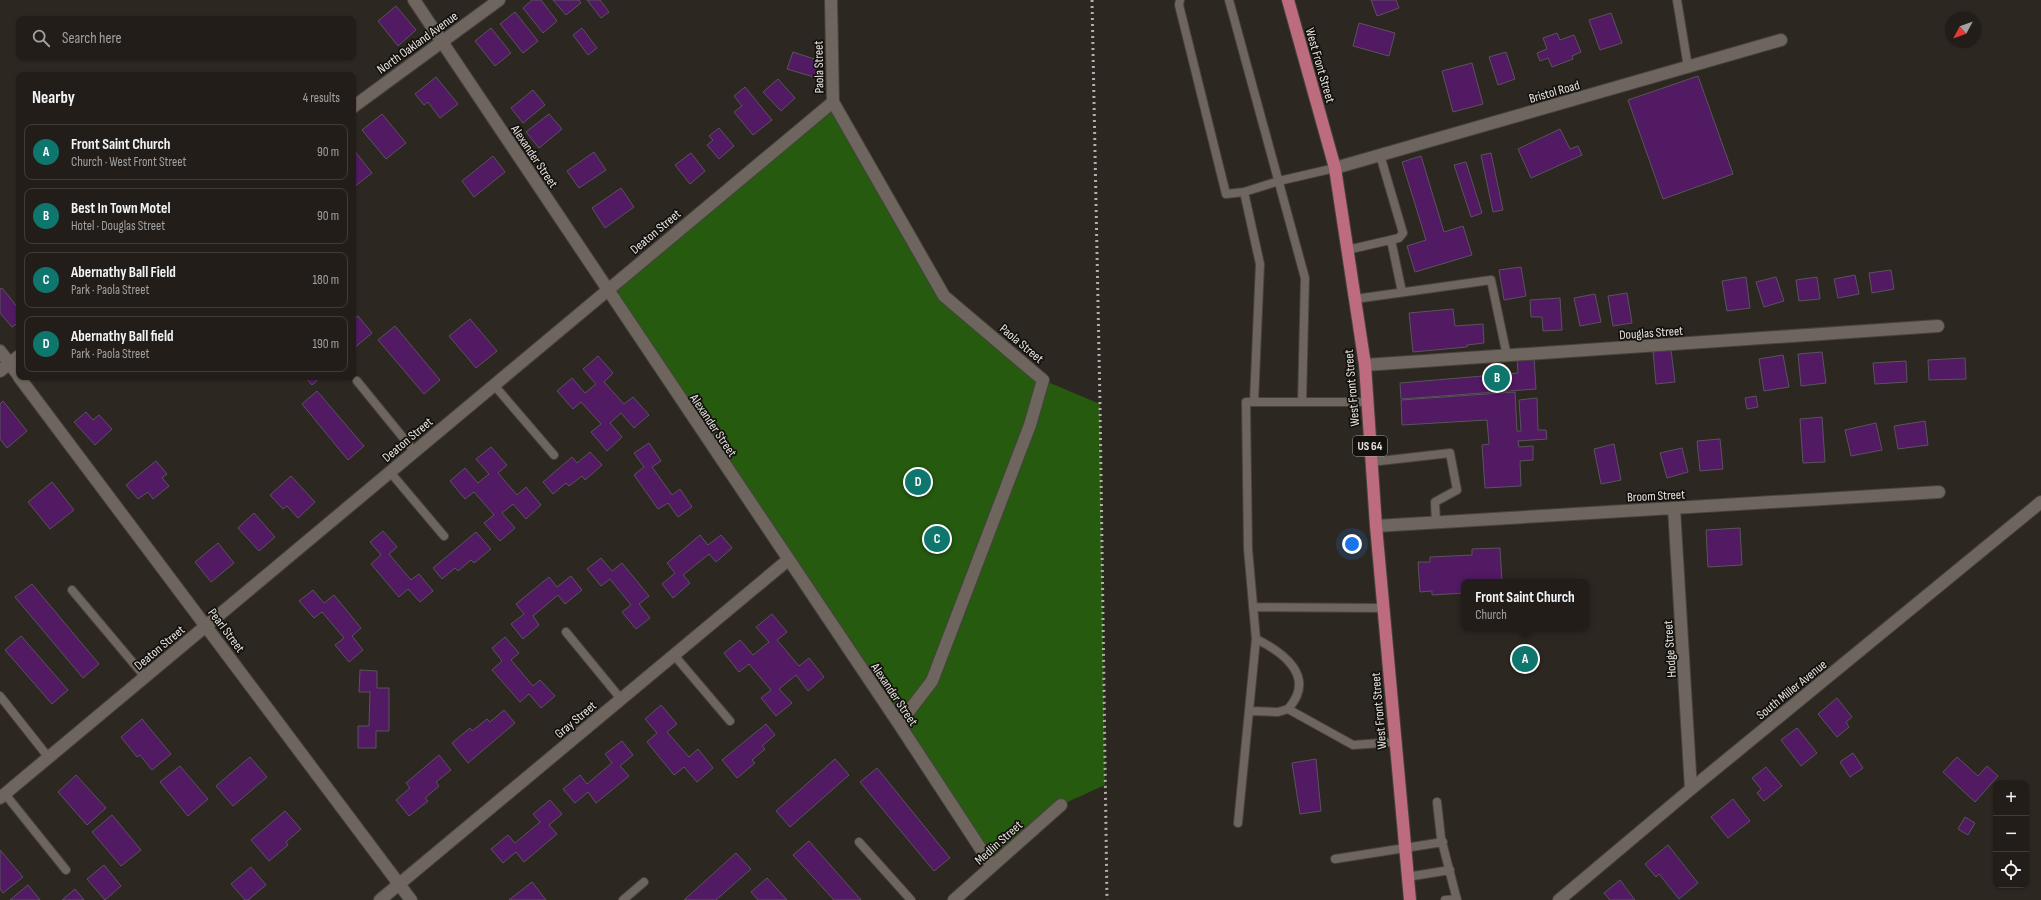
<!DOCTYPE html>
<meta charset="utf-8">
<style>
:root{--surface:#221d19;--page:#2e2a26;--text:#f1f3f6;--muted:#a2a2a2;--line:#3f3b38;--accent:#0f766e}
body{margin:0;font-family:"Sofia Sans Condensed",sans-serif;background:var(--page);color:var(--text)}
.controls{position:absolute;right:12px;bottom:12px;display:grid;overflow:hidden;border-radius:8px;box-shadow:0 1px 3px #0004}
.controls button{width:36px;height:36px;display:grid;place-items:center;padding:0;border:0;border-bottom:1px solid var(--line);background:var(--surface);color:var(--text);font:20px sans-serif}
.compass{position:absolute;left:1945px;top:12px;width:36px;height:36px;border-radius:50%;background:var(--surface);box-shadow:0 1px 3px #0004;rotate:229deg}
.you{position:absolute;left:1352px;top:544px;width:14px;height:14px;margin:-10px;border:3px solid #fff;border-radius:50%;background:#1a73e8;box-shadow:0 0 0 6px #1a73e833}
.badge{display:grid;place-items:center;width:26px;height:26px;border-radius:50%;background:var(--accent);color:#fff;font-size:13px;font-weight:700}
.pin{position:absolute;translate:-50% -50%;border:2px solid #fff;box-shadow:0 1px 4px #0006}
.popup{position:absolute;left:1461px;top:579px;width:128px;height:52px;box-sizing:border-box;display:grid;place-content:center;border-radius:8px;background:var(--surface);filter:drop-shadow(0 1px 3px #0005);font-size:13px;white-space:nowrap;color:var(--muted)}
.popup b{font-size:15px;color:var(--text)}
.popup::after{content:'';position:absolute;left:50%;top:100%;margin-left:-8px;border:8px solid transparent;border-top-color:var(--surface)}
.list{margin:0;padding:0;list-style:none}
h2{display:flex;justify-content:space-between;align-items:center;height:52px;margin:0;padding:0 16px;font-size:17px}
h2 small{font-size:13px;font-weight:400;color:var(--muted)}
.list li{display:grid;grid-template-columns:26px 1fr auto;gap:12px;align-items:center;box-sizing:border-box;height:56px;margin:0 8px 8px;padding:0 8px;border:1px solid var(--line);border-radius:8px}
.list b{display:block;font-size:15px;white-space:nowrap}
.list p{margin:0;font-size:13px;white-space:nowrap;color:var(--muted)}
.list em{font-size:13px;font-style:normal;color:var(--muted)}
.icon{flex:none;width:22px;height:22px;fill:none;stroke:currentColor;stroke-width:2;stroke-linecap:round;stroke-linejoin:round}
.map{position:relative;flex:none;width:2041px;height:900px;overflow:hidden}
.search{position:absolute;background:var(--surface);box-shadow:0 1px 3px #0004;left:16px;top:16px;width:340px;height:44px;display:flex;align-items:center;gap:10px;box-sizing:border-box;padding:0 14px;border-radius:8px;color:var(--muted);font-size:15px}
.panel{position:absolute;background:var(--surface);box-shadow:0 1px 3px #0004;left:16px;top:72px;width:340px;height:308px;border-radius:8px}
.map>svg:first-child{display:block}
</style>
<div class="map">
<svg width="2041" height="900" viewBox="0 0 2041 900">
<rect width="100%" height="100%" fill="#2d2721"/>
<path fill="#255a0f" d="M833,102L944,296L1043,380L1100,404L1105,785L1061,805L992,866L607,289Z"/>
<path fill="#511a63" stroke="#59545b" d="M532,0H541L557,21L543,33L523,8Z
M553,0H579L581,3L566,15Z
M587,0H600L609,12L601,18Z
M1371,0H1396L1399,8L1377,16Z
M396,6L416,30L398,46L378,21Z
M515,12L538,41L523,53L500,24Z
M1611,13L1622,43L1600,50L1589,20Z
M1359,23L1395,33L1389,56L1353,46Z
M491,28L511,53L495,66L475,41Z
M582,28L597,48L588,55L573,35Z
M1557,33L1560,40L1574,35L1581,52L1572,56L1573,59L1552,67L1548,58L1540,61L1537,53L1547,49L1543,38Z
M793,52L820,61L814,77L787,69Z
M1506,52L1515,79L1498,85L1489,57Z
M1472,63L1483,104L1453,112L1442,71Z
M1698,76L1733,174L1663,199L1628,100Z
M436,77L458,104L440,118L428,102L424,105L415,94Z
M778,79L795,98L781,111L763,92Z
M745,87L772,120L753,135L734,112L742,106L734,96Z
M533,90L545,105L523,123L511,108Z
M382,114L406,143L386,159L362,130Z
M549,114L562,129L539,148L526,132Z
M719,128L734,146L719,159L707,145L713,140L709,136Z
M1560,129L1570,149L1578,146L1582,155L1531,178L1518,149Z
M353,149L372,173L354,187L353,185Z
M594,152L606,170L579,188L567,171Z
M691,153L705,171L690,184L675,165Z
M1491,153L1503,210L1493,212L1481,155Z
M493,156L505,172L474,197L462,181Z
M1421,156L1444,232L1463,226L1472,255L1415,272L1407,246L1426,240L1402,162Z
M1466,162L1482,213L1471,217L1454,165Z
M621,188L634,207L605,228L592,208Z
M1521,267L1526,296L1504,300L1499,270Z
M1891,270L1894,289L1872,293L1869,273Z
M1855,275L1859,294L1838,298L1834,279Z
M1746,277L1750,308L1727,311L1722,281Z
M1776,277L1784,301L1764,307L1756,282Z
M1817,277L1820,299L1799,301L1796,280Z
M2,288L19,309V322L12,327L0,313V289Z
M1627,293L1632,323L1613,326L1608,296Z
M1595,294L1601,322L1580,326L1574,298Z
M1560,298L1562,330L1543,331L1542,317H1531L1530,300Z
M1453,309L1455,326L1483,324L1484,343L1467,345V347L1413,352L1409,313Z
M358,316L372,333L353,349V320Z
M470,319L497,351L476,368L449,336Z
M395,326L440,380L424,394L378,340Z
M1671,350L1675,382L1656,384L1653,352Z
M1822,352L1826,383L1801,386L1798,354Z
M1783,355L1789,387L1764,391L1759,359Z
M598,356L613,373L604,382L624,404L633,397L649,415L634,428L621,413L610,423L622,437L607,451L591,432L601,424L581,402L573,409L557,391L572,378L585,393L596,384L583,369Z
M1534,357L1536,389L1401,399L1400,383L1518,373L1517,358Z
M1965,358L1966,379L1929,380L1928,360Z
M1906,361L1907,382L1875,384L1873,363Z
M305,377H321L312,385Z
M317,391L364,446L348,460L302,404Z
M1515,392L1517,431H1521L1519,400L1537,398L1538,430H1546L1547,439L1518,441L1519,447L1533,446V460L1520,461L1521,486L1485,488L1482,445L1489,444L1487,420L1402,425L1401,400Z
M1756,396L1758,407L1747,409L1745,398Z
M3,401L27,431L7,448L0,439V404Z
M86,412L93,420L99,415L112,429L95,445L74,422Z
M1822,417L1825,462L1803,463L1800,419Z
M1925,421L1928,445L1898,449L1894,426Z
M1876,423L1882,450L1851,456L1845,430Z
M1720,439L1723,469L1700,471L1697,441Z
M649,443L661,461L652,467L672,495L680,489L692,507L678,517L668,503L658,509L634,475L644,467L634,453Z
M1614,444L1621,480L1601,484L1594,449Z
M491,447L507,465L498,473L517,495L526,487L541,505L526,519L513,504L502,513L515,528L500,541L484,523L494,515L474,492L465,499L450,481L465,468L478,483L489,474L476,459Z
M1682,448L1688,472L1667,478L1660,453Z
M590,452L602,465L585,480L582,476L569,486L566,483L553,494L543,482L572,457L577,463Z
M156,461L167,474L162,478L169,486L153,499L148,492L138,499L126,485Z
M291,476L315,502L298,518L287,506L283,509L270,495Z
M52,482L74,510L50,529L28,502Z
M254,513L275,537L259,551L238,528Z
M1740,528L1742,565L1708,567L1706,530Z
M383,531L397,547L389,554L411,580L419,574L433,591L420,602L408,589L399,597L371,564L381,555L370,542Z
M476,532L491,549L474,563L471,560L458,571L455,568L442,579L433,568Z
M700,535L708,545L721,535L732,548L716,562L709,554L683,575L690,583L673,598L662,584L675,573L667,563Z
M218,543L234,563L211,582L195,562Z
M1500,548L1502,582H1464V593L1432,595V591L1420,592L1418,562H1430V557L1472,555V549Z
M601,558L612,571L622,563L649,596L639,604L650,618L636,629L622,612L631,605L610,579L601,586L587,569Z
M571,576L582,590L565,604L558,595L533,616L539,625L523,639L511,624L524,614L516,604L549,577L557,587Z
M32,584L99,664L83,678L15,597Z
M313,590L324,603L334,595L361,628L352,636L363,650L349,662L335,645L344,638L322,612L314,618L299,601Z
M772,614L787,632L777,640L799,666L809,658L824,677L808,691L796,675L779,689L792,703L776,716L761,698L771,690L749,664L739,672L724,653L740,640L753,655L769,642L756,627Z
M21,636L68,690L52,704L5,650Z
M505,637L519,653L511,660L533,686L540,680L555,696L541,708L529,694L520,702L492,670L502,661L492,648Z
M360,670L377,671V688H389V731H376V748H358V726H369L370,692H359Z
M1837,698L1852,717L1846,722L1849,727L1837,737L1818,714Z
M661,705L677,724L667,732L689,757L698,749L713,768L697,782L684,767L674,775L647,742L657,733L645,719Z
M504,710L515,723L468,763L452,743L470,728L472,731L487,719L490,722Z
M142,719L171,754L152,770L140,755L137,757L121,737Z
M766,724L775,735L762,746L765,749L752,760L755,763L737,778L722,760Z
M1797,728L1817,753L1801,766L1781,740Z
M622,741L633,755L620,766L629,776L596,803L588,792L575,803L563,789L580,775L587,784L612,763L605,754Z
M1853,753L1863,768L1850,777L1840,762Z
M439,755L451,770L436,782L439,786L425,798L428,801L409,816L396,800L410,788L406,783Z
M250,757L267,777L233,806L216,786Z
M1957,757L1978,776L1987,766L1998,776L1975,802L1943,772Z
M835,759L849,775L790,827L776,811Z
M1316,759L1321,811L1300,814L1292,763Z
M180,766L208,799L188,816L160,782Z
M1766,767L1782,786L1764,801L1757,793L1761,789L1752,778Z
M877,768L950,858L934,871L860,782Z
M76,775L106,808L87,825L58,792Z
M1733,799L1750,821L1728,838L1711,817Z
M550,800L562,814L549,825L557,834L524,862L516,852L503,863L491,849L508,835L515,843L540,822L533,814Z
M285,811L301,829L286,842L288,845L269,861L251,840Z
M112,815L141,850L121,866L92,832Z
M1965,817L1975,823L1968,835L1958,829Z
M809,841L861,900H834L793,855Z
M1668,845L1698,883L1679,899L1659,874L1656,877L1645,864Z
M0,850L23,877L3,893L0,889Z
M736,853L751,869L716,900H684Z
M104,865L121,886L105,900L87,879Z
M251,867L266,885L248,900H245L231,884Z
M767,878L787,900H758L751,892Z
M1620,880L1635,900H1610L1604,893Z
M532,882L546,900H509Z
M28,885L40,900H10Z
M75,889L84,900H62Z"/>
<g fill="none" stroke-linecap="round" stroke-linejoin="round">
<g stroke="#47423d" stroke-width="10">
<path id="service" d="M1180,0L1179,5L1226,194L1244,192L1279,181L1335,168
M1229,0L1305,278L1302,402
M1677,0L1688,67
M1244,192L1260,264L1254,402
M1391,240L1402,292
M1347,250L1399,238L1403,233L1380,155
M1355,299L1491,280L1507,356
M357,381L414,451
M494,385L554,455
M1371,462L1450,453L1457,490L1435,502L1436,523
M390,472L444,536
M72,590L145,677
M1253,607L1383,608
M566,632L621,699
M1256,639C1283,652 1317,677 1288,709
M674,655L730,721
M0,696L49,758
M1250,711L1278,712L1288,709L1353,745L1395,742
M5,794L66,870
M1437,802L1441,838L1457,900
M1238,823L1256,639L1248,549L1246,402H1367
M859,842L911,900
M1335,859L1443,842
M1407,877L1450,870
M623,900L644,882
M1445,900L1457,899"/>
</g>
<g stroke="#47423d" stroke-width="14">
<path id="minor" d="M414,0L899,724L992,866
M831,0L833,102L944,296L1043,380L1030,425L932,681L899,724
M353,107L499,0
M1335,168L1781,40
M0,351L19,376
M1365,365L1938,326
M0,371L19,356
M19,377L411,900
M1674,508L1691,789
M1376,526L1939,492
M0,798L833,102
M380,900L788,560
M954,900L1061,805
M1559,900L1691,789L2041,502"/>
</g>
<g stroke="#47423d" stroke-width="14">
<path id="primary" d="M1288,0L1335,168L1365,365L1376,526L1410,900"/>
</g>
<use href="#service" stroke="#6d655e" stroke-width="8"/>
<use href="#minor" stroke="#6d655e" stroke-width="12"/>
<use href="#primary" stroke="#bc6c7d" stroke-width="12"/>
<path stroke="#b4afaa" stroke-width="3" stroke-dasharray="2 4" stroke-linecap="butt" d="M1092,0L1100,404L1107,900"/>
</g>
<g text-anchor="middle" stroke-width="3.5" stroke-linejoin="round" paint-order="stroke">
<rect fill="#13110e" stroke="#a7a3a0" stroke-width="1" x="1353" y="436" width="34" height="20" rx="3"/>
<g font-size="12" font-weight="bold" fill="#e7e2de">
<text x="1370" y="450">US 64</text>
</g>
<g font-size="13" fill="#e7e2de" stroke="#13110e">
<text transform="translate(417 42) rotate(-36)" y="5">North Oakland Avenue</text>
<text transform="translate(1321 65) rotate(74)" y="5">West Front Street</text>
<text transform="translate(818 67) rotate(-91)" y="5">Paola Street</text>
<text transform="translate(1554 91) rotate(-16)" y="5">Bristol Road</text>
<text transform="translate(535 156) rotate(56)" y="5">Alexander Street</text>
<text transform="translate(655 231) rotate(-40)" y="5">Deaton Street</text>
<text transform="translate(1651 332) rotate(-4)" y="5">Douglas Street</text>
<text transform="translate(1022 343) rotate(40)" y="5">Paola Street</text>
<text transform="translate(1351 388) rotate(-95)" y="5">West Front Street</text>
<text transform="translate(714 425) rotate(56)" y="5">Alexander Street</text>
<text transform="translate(407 439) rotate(-40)" y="5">Deaton Street</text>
<text transform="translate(1656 495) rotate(-3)" y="5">Broom Street</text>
<text transform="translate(227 630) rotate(53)" y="5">Pearl Street</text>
<text transform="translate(159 647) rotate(-40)" y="5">Deaton Street</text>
<text transform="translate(1669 649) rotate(-94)" y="5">Hodge Street</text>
<text transform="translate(1791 689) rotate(-39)" y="5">South Miller Avenue</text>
<text transform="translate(895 694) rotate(56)" y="5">Alexander Street</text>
<text transform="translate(1378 711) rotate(-95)" y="5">West Front Street</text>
<text transform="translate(575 719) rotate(-40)" y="5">Gray Street</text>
<text transform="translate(998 842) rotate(-42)" y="5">Medlin Street</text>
</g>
</g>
</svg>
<div class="controls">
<button>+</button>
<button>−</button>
<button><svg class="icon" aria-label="locate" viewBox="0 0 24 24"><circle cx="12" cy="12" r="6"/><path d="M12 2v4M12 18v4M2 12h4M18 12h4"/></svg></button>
</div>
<svg class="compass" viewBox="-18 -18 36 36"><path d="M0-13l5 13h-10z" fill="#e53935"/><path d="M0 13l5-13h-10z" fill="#a2a2a2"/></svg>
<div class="you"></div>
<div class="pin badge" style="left:1525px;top:659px">A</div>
<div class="popup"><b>Front Saint Church</b>Church</div>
<div class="pin badge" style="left:1497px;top:378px">B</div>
<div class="pin badge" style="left:937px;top:539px">C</div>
<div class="pin badge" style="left:918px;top:482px">D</div>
<div class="search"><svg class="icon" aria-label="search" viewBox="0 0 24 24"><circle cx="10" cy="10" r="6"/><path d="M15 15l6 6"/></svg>Search here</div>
<section class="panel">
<h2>Nearby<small>4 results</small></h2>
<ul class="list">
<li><span class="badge">A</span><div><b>Front Saint Church</b><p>Church · West Front Street</p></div><em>90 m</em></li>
<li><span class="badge">B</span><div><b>Best In Town Motel</b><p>Hotel · Douglas Street</p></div><em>90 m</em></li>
<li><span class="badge">C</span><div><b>Abernathy Ball Field</b><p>Park · Paola Street</p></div><em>180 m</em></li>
<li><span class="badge">D</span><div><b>Abernathy Ball field</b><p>Park · Paola Street</p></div><em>190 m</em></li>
</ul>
</section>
</div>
